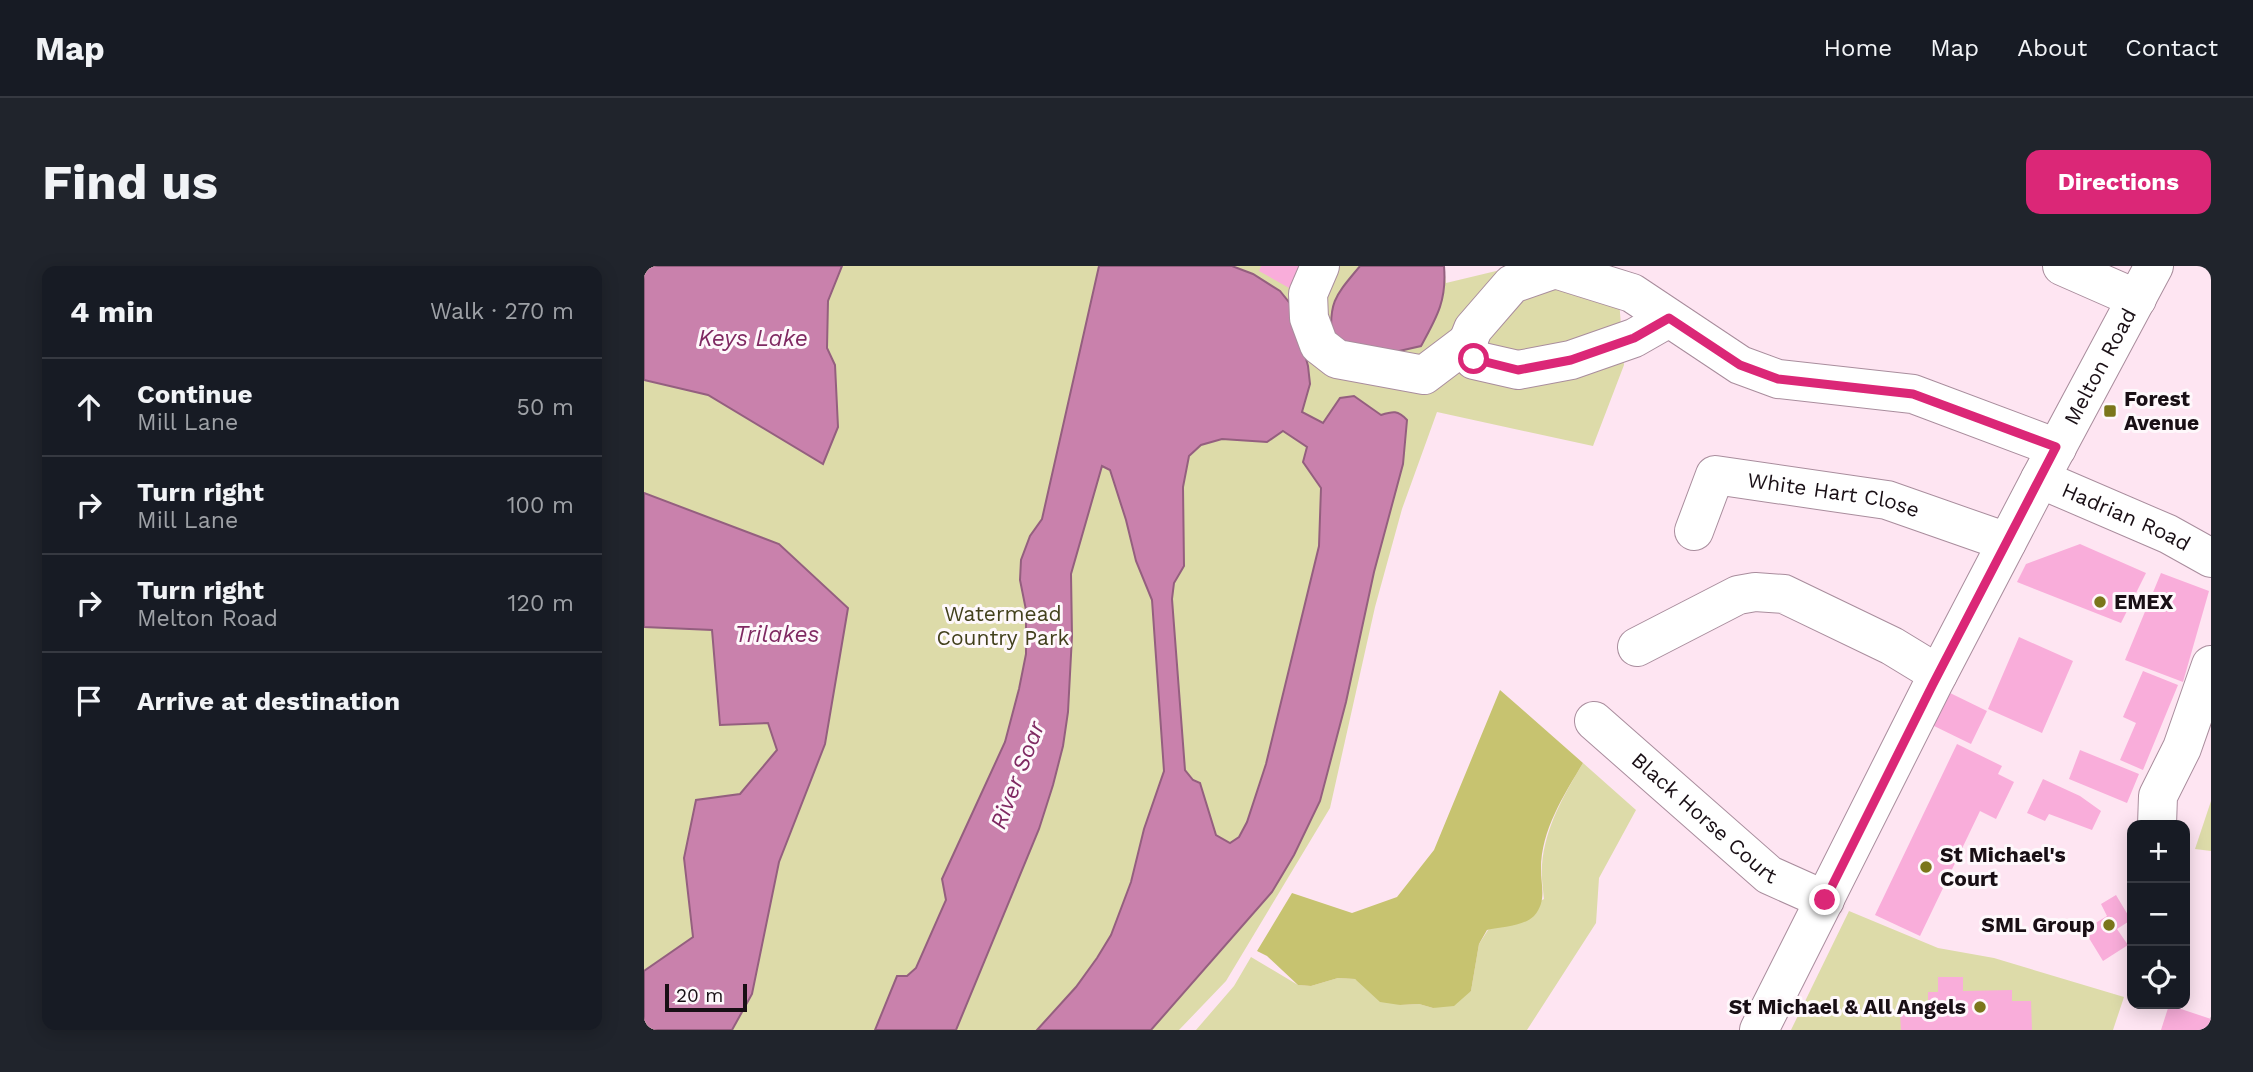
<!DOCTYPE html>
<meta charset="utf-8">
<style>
:root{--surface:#171b24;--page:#20242c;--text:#f1f3f6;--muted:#9ea1a6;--line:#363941;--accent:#db2777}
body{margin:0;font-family:"Work Sans",sans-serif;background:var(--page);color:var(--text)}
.controls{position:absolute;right:21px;bottom:21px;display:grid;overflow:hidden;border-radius:14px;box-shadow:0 4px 18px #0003}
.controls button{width:63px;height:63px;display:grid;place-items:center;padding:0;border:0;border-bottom:2px solid var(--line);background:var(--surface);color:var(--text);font:35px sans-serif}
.scale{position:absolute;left:21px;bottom:18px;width:82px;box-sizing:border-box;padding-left:7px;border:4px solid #190f15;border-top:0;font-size:19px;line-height:24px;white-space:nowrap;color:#190f15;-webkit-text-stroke:5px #fef8fb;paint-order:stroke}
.stop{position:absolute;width:21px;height:21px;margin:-16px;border:5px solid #db2777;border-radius:50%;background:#fff}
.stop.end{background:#db2777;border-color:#fff;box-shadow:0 2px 7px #0008}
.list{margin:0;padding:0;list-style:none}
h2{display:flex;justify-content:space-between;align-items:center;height:91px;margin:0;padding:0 28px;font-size:30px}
h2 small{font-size:23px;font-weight:400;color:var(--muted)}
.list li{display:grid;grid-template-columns:46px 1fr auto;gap:21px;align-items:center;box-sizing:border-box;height:98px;padding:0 28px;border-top:2px solid var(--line)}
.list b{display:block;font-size:26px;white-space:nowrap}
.list p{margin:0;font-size:23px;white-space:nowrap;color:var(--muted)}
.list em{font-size:23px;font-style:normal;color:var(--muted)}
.icon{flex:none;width:38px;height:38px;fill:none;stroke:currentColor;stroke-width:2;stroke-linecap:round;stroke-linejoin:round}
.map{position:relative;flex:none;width:1567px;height:764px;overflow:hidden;border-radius:14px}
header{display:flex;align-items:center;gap:42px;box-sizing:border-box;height:98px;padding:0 35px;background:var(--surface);border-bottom:2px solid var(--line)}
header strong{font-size:33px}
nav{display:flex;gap:38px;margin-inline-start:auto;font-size:24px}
.intro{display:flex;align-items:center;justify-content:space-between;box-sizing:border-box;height:168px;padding:0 42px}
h1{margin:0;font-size:49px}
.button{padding:18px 32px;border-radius:14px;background:var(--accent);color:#fff;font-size:24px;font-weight:700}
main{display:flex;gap:42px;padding:0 42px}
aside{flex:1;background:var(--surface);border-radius:14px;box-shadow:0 4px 18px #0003}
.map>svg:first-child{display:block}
</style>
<header>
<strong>Map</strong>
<nav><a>Home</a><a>Map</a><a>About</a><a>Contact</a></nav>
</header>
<div class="intro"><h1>Find us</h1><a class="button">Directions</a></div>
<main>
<aside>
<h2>4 min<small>Walk · 270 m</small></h2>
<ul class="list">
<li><svg class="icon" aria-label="ahead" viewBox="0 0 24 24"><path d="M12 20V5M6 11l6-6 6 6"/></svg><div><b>Continue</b><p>Mill Lane</p></div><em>50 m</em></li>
<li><svg class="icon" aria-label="right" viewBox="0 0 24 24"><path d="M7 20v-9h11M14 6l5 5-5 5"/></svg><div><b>Turn right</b><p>Mill Lane</p></div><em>100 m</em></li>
<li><svg class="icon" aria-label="right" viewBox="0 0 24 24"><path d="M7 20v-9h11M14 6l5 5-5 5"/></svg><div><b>Turn right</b><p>Melton Road</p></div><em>120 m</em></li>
<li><svg class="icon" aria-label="arrive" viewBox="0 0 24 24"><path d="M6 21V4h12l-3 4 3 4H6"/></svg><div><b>Arrive at destination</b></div></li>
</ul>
</aside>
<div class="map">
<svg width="1567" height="764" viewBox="0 0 1567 764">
<rect width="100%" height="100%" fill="#fee5f2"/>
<path fill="#dddba9" d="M0,0H800L802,17L873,0L973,7L980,99L949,180L793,146L758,243L731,341L686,542L582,715L535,764H0Z
M939,497L992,544L955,612L952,657L883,764H552L590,720L607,691L654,719L667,720L694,712L711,713L756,739L775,738L789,742L827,725L835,678L844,664L900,633C899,622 897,610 898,599C901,561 920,529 939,497Z
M1567,535V585L1551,583Z
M1205,645L1294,682L1350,692L1480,731L1469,764H1147Z"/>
<path fill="#c7c370" d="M856,424L939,497C920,529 897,564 897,603C897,621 903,635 890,650C880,660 857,661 843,664L835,678L827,725L810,740L789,742L775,738L756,739L736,736L711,713L694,712L667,720L654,719L623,690L613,685L648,627L708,647L753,631L790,584Z"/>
<path fill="#c981ac" stroke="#945f7f" stroke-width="2" fill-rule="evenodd" d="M0,0H198L184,35L183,82L191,99L194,161L179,198L64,129L0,114Z
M455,0H588L609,8L636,25L648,40L664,100L666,118L658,146L679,157L696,132L710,130L737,149C749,145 754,144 763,154L759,198L730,306L702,436L676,535L650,589L628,626L507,764H393L432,721L453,692L467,669L487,616L500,563L520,505L508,334L492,295L482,254L466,204L458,200L427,308L428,370L424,446L419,480L409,519L395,563L312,764H231L253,710H263L272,702L302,634L298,613L361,476L375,423L382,388V344L376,314L377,294L386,270L398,253ZM639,165L663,181L659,196L677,222L675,280L622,498L603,556L595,571L586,577L572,569L556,517L549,514L541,504L528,333L530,317L540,300L539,221L545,190L557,179L578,173L623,176Z
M716,0H800C803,34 793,51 777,80L742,88L688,73C684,35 693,28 716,0Z
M0,227L135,278L204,342L181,478L135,596L108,728L88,764H0V705L49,671L40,592L52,534L96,528L133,484L124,457L76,459L68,364L0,361Z"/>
<path fill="#f9adda" d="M617,0H661L654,27L615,5Z
M1436,278L1502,307L1477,357L1373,316L1382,298Z
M1517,307L1565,325L1539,416L1481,394Z
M1375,371L1429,395L1398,467L1344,443Z
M1499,405L1534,419L1499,504L1476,494L1492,457L1479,451Z
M1304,426L1343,445L1327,478L1288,459Z
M1313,478L1358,500L1354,508L1370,516L1352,553L1336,545L1276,670L1231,649Z
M1436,484L1495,508L1483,537L1425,513Z
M1399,513L1436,530L1457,545L1448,564L1405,548L1401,555L1383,547Z
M1472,629L1487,654L1473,663L1484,679L1459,695L1440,664L1463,650L1457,638Z
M1294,711H1319V725L1368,724V735H1387L1388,764H1257L1256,747H1284V726H1294Z
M1525,739L1567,753V764H1517Z"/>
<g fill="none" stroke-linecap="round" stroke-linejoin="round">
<g stroke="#a98d9d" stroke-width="40">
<g id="minor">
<path d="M676,0L664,28L665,52L675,79L693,93L780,109L825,75"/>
<path d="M1418,0L1493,33"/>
<path d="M1025,52L990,72L927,94L874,104L830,94L821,83L829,63L868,18L911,3L988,27L1096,99L1134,113L1269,128L1413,182"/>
<path id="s1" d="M1396,213L1524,268L1567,292"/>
<path id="s2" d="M1050,265L1071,209L1243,234L1363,276"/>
<path d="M993,381L1094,329L1111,326L1140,328L1248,380L1294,408"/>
<path id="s3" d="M950,455L1125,609L1181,634"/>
<path d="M1513,559L1514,530L1538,482L1567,399"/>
<path id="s4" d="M1115,764L1289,418L1396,213L1510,0"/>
</g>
</g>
<use href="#minor" stroke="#fff" stroke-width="38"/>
</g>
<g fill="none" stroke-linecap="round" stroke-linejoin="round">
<path stroke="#db2777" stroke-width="9" d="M830,93L874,104L927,94L990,72L1025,52L1096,99L1134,113L1269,128L1412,181L1289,418L1181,634"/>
</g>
<g fill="#7b761b" stroke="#fef8fb" stroke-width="2.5">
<rect x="1459" y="138" width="14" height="14" rx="3.5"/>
<circle cx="1456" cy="336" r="7"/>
<circle cx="1282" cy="601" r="7"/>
<circle cx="1465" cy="659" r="7"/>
<circle cx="1336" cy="741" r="7"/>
</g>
<g text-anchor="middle" stroke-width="6" stroke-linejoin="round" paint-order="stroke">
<g font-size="21" fill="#190f15" stroke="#fef8fb">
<text dy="7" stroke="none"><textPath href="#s4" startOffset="746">Melton Road</textPath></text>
<text dy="7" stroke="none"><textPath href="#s2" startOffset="180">White Hart Close</textPath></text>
<text dy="7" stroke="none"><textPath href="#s1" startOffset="94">Hadrian Road</textPath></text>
<text dy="7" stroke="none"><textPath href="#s3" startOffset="147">Black Horse Court</textPath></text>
</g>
<g font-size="21" font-weight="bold" fill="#190f15" stroke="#fef8fb" text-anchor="start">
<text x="1480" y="140">Forest<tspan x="1480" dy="24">Avenue</tspan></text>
<text x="1470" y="343">EMEX</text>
<text x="1296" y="596">St Michael's<tspan x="1296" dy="24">Court</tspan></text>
<text x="1451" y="666" text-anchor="end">SML Group</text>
<text x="1322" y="748" text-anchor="end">St Michael &amp; All Angels</text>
</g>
<g font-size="21" fill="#42401c" stroke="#fef8fb">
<text x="359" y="355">Watermead<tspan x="359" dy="24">Country Park</tspan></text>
</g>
<g font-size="23" font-style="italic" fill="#7f2962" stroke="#fef8fb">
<text x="109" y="80">Keys Lake</text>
<text x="133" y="376">Trilakes</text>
<text transform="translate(373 509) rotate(-69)" y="8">River Soar</text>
</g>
</g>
</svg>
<div class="controls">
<button>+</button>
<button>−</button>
<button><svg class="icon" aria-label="locate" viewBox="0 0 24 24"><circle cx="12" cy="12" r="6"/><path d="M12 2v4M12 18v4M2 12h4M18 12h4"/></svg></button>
</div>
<div class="scale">20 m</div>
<div class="stop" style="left:830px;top:93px"></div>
<div class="stop end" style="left:1181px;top:634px"></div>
</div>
</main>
